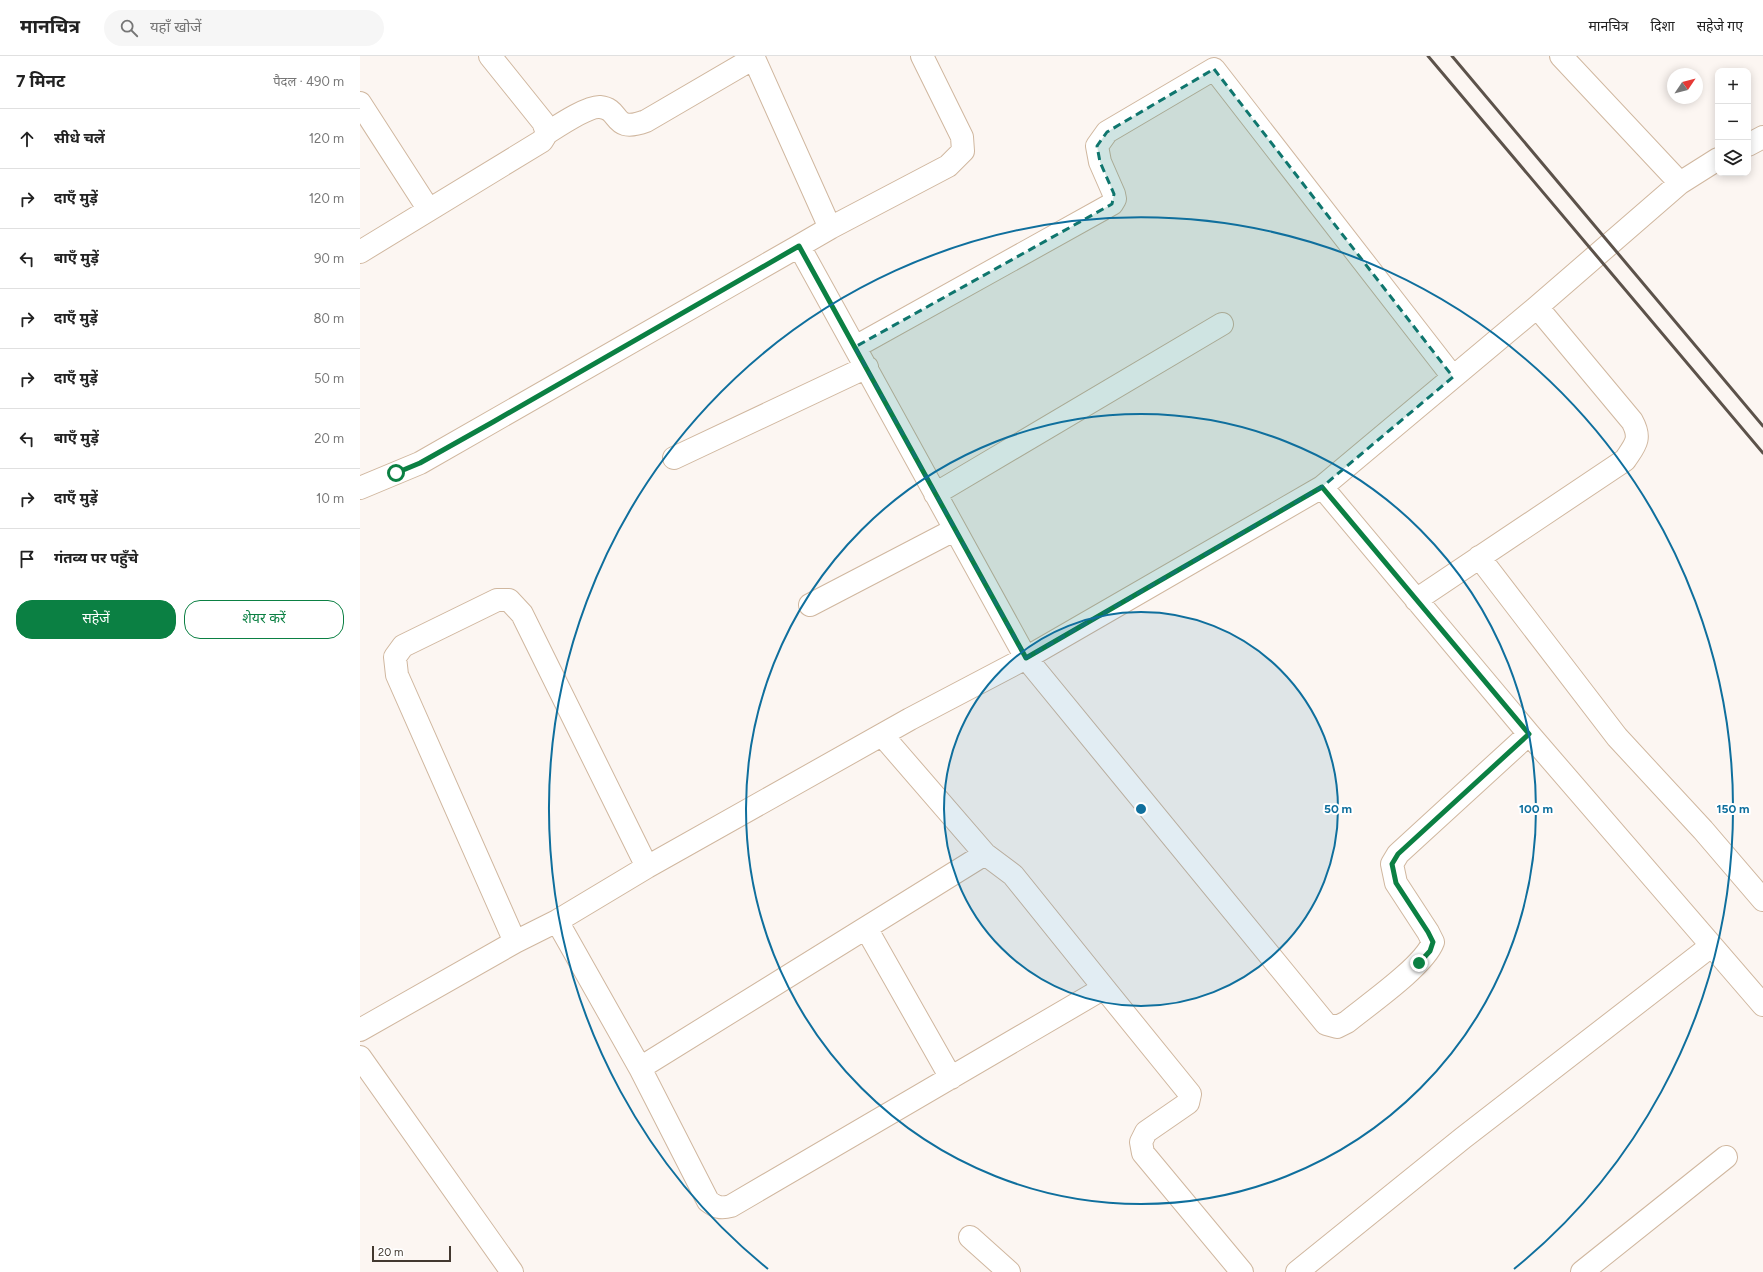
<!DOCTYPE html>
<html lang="hi">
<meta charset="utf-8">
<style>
:root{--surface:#fff;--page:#f6f6f6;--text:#222;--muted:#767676;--line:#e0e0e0;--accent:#0b8043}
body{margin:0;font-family:Figtree,"Noto Sans Devanagari",sans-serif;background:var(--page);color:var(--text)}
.controls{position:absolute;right:12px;top:12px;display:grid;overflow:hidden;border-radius:8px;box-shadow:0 2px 10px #0003}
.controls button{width:36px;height:36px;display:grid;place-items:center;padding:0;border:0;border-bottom:1px solid var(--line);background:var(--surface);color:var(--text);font:20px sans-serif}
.compass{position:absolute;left:1307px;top:12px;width:36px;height:36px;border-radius:50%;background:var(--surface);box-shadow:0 2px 10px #0003;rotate:55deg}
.scale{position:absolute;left:12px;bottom:10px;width:79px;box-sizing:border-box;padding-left:4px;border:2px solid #42382f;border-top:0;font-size:11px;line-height:14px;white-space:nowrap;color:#42382f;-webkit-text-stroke:3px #fff;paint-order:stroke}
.stop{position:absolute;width:12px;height:12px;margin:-9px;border:3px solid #0b8043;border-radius:50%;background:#fff}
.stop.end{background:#0b8043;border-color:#fff;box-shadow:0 1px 4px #0008}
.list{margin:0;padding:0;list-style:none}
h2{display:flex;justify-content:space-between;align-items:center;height:52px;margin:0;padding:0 16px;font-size:17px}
h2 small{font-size:13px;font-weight:400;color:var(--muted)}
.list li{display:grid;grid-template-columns:26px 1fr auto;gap:12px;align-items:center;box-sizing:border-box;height:60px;padding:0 16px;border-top:1px solid var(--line)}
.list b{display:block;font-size:15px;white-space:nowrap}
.list em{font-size:13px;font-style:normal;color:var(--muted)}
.actions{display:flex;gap:8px;padding:12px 16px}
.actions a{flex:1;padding:9px 0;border:1px solid var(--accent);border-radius:16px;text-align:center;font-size:14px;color:var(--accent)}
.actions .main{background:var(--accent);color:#fff}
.icon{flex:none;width:22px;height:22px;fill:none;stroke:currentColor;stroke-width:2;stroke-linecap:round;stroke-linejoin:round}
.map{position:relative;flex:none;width:1403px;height:1216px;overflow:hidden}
header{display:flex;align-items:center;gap:24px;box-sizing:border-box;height:56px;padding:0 20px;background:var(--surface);border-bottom:1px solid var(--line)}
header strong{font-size:19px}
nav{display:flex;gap:22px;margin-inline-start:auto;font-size:14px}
.search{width:280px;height:36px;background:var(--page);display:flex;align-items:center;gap:10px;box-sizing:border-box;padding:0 14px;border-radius:22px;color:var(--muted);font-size:15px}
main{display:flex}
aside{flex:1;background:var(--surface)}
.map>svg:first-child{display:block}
</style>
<header>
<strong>मानचित्र</strong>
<div class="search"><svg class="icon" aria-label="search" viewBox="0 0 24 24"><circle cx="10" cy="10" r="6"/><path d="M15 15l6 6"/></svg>यहाँ खोजें</div>
<nav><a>मानचित्र</a><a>दिशा</a><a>सहेजे गए</a></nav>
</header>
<main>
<aside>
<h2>7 मिनट<small>पैदल · 490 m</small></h2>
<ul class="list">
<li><svg class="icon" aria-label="ahead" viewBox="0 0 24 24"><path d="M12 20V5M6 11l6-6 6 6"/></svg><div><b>सीधे चलें</b></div><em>120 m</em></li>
<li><svg class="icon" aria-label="right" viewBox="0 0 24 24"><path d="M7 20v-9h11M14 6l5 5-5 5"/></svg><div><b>दाएँ मुड़ें</b></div><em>120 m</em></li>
<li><svg class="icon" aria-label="left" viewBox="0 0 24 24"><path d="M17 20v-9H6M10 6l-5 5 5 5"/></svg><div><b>बाएँ मुड़ें</b></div><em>90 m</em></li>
<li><svg class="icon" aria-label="right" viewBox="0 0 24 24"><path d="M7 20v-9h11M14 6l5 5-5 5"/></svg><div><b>दाएँ मुड़ें</b></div><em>80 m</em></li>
<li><svg class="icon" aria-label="right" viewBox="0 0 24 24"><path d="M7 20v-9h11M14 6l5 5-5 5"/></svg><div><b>दाएँ मुड़ें</b></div><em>50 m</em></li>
<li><svg class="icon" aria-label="left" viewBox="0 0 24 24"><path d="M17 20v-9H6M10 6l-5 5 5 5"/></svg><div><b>बाएँ मुड़ें</b></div><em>20 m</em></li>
<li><svg class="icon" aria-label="right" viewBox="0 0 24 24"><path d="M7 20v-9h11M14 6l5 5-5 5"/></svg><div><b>दाएँ मुड़ें</b></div><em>10 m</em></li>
<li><svg class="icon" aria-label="arrive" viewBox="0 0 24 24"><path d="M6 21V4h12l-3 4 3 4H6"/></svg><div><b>गंतव्य पर पहुँचे</b></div></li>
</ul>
<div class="actions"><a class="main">सहेजें</a><a>शेयर करें</a></div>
</aside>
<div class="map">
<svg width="1403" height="1216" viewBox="0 0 1403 1216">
<rect width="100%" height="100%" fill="#fcf6f2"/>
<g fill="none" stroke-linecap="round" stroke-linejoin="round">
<g stroke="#d0b79f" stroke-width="24">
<path id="minor" d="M393,0L470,172L439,190
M1201,0L1320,127
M0,47L69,154
M187,77C198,70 228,50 240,51C262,53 251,78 286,65L394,2
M1388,89L1403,81
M470,172L588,110L603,95L602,81L562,0
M0,196L182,85L187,77L183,66L130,0
M495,291L752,148L755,143L754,138L740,106L737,90L747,76L854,13L1093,321
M314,402L507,311
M962,431L1169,678L1403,949
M0,432L60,407L439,190L666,602L966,968L977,971L987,966C1009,948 1064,910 1073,886L1068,876L1036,827L1032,808L1038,798L1169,678
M575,438L862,268
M1119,501L1257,681L1343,774L1403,844
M1056,544L1265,404C1275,389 1282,383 1272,365L1177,251
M450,549L594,474
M522,679L625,798
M197,865L280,1012L348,1145C356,1151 360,1153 371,1150L744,932L830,1038L828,1047L786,1076L781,1086L783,1097L882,1216
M506,872L591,1022
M155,886L37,619L35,601L43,590L137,544H149L162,558L287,811
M0,974L155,886L197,865L287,811L550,663L666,602L962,431L1177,251L1320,127L1358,103
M0,1001L152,1216
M280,1012L625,798L653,819L744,932
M610,1181L649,1216
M937,1216L1103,1082L1351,890
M1222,1216L1366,1101"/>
</g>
<use href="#minor" stroke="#fff" stroke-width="22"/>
<path stroke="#5c524a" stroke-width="3" d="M1068,0L1403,397
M1092,0L1403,370"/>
</g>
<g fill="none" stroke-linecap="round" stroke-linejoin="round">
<path stroke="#0b8043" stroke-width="5" d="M36,417L60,407L133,366L439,190L666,602L962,431L1169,678L1038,798L1032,808L1036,827L1068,876L1073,886L1070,895L1059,907"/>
</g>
<path fill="#0f766e" fill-opacity="0.2" stroke="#0f766e" stroke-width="3" stroke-dasharray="8 5" stroke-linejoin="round" d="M854,13L1093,321L962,431L666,602L495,291L752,148L754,138L740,106L737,90L747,76Z"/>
<circle cx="781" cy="753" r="197" fill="#0f6f9d" fill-opacity=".12"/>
<g fill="none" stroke="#0f6f9d" stroke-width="2">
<circle cx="781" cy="753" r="197"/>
<circle cx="781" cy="753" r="395"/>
<path d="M408 1213A592 592 0 1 1 1154 1213"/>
</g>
<circle cx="781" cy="753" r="6" fill="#0f6f9d" stroke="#fff" stroke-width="2"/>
<g font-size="12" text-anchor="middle" font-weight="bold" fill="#0f6f9d" stroke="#fff" stroke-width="4" stroke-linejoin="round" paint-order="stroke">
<text x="978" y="757">50 m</text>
<text x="1176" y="757">100 m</text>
<text x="1373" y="757">150 m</text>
</g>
</svg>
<div class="controls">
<button>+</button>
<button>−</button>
<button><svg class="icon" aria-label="layers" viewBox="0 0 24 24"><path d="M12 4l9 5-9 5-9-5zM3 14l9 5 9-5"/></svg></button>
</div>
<svg class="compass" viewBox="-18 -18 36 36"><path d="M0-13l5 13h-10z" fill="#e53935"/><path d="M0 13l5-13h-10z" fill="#767676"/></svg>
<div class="scale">20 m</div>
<div class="stop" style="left:36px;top:417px"></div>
<div class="stop end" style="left:1059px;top:907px"></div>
</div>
</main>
